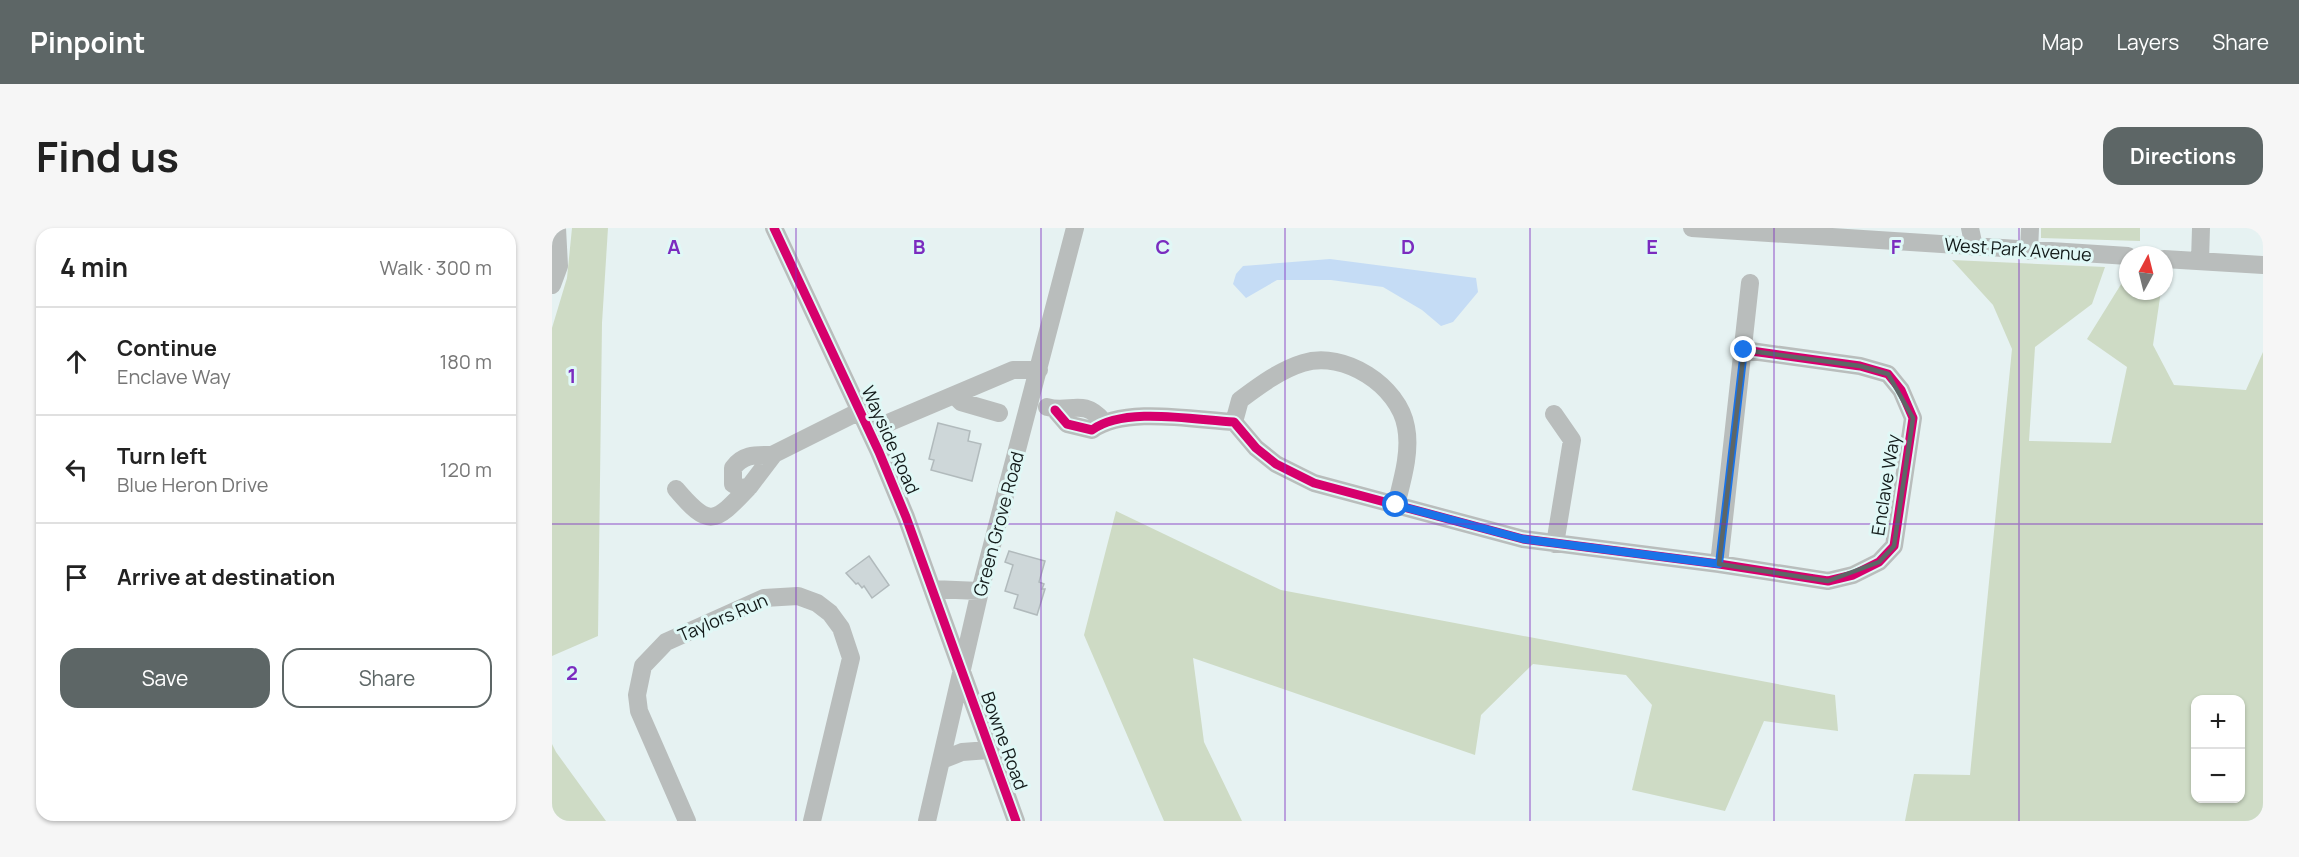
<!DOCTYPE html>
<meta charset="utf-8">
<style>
:root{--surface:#fff;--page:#f6f6f6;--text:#222;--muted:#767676;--line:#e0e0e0;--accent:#5d6666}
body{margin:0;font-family:Manrope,sans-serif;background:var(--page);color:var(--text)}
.controls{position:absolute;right:18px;bottom:18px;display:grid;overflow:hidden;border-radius:12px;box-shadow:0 2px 4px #0004}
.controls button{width:54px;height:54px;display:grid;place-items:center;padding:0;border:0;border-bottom:2px solid var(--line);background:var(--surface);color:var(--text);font:30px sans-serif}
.compass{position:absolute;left:1567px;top:18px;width:54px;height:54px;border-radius:50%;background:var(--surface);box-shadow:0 2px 4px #0004;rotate:7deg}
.stop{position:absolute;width:18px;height:18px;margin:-14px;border:4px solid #1a73e8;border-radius:50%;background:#fff}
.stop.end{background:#1a73e8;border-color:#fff;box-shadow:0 2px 6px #0008}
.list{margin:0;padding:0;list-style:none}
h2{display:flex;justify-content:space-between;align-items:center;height:78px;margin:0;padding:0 24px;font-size:26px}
h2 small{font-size:20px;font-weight:400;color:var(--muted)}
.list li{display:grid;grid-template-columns:39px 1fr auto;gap:18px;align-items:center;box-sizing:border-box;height:108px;padding:0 24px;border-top:2px solid var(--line)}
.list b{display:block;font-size:22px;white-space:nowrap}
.list p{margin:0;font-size:20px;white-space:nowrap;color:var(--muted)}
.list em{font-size:20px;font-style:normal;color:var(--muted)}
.actions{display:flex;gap:12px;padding:18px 24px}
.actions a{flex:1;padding:14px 0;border:2px solid var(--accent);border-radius:18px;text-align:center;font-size:21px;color:var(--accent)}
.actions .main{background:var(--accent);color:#fff}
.icon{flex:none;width:33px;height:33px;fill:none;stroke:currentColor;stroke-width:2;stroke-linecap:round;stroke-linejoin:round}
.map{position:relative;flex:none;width:1711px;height:593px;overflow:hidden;border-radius:18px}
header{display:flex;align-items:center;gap:36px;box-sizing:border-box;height:84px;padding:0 30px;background:var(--accent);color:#fff}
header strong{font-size:28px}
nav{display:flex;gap:33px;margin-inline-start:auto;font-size:21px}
.intro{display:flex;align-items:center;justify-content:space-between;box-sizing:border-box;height:144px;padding:0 36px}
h1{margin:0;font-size:42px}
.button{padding:15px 27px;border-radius:18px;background:var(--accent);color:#fff;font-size:21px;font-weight:700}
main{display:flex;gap:36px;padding:0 36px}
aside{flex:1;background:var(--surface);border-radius:18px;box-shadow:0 2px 4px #0004}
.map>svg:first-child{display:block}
</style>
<header>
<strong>Pinpoint</strong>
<nav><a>Map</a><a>Layers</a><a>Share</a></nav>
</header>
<div class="intro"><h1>Find us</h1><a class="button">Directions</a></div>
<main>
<aside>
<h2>4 min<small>Walk · 300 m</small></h2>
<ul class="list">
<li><svg class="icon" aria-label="ahead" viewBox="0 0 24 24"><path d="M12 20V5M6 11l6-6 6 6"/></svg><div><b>Continue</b><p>Enclave Way</p></div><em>180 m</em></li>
<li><svg class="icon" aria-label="left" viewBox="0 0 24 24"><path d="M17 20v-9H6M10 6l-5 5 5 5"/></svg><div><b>Turn left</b><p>Blue Heron Drive</p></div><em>120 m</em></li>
<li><svg class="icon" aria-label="arrive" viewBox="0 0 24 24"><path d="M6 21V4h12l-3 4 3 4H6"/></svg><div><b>Arrive at destination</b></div></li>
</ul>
<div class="actions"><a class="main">Save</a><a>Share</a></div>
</aside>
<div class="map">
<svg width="1711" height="593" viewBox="0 0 1711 593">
<rect width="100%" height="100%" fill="#e6f2f2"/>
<path fill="#cedbc5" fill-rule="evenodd" d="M20,0H56L50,95L46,408L0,428V100L15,50Z
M1489,0H1588V13L1489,10Z
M1400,32L1553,39L1540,76L1483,119L1477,213L1559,215L1575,139L1535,111L1576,45V63H1609L1601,117L1622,157L1694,162L1711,124V593H1353L1362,546L1418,547L1460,121L1441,77ZM1644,472H1688V570H1644Z
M564,283L729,362L1283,467L1286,503L1212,493L1173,583L1080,562L1100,477L1074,447L981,436L929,487L923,527L641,430L652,514L690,593H612L532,407Z
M0,516L4,524L54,593H0Z"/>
<path fill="#c5dcf5" d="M778,31L924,50L926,64L901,94L889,98L870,82L831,59L779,52H725L694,70L681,56L684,46L691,38Z"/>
<path fill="#ced7d9" stroke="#b1babc" stroke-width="1.5" d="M386,195L418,203L416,213L429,216L420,253L379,242L382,232L377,231Z
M457,323L493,333L487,354L492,356L490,361H493L485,387L462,380L466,367L453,363L461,337L453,334Z
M317,328L337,357L320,370L312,358L310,360L306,355L304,356L294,345Z"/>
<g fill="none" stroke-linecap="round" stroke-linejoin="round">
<path stroke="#b9bdbc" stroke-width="18" d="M222,0L327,224L354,289L464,593
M1140,0L1576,28
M1418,0L1422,19
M1477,23L1478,0
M1612,31L1711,37
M1648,33L1649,0
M0,57L7,38L5,0
M403,168L409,174L447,185
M495,179C517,186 531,169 551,193
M503,182L515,196L540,202C572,178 643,192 682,194L704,220L724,236L762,255L971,311L1167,336L1276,353L1301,347L1327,334L1342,318L1361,190L1349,162L1336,146L1308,138L1192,122
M1002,186L1020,212L1003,316
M682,194L688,172C707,158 728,142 751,135C792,122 847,158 854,199C859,224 850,253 844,277
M317,203L461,142H487
M222,226L197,259L188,260L181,256V240C191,226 204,227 220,227L308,183
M124,261C157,300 162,296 196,260
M1167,336L1198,55
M380,361L428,363
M390,532L410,524L437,522
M135,593L87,483L85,467L91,438L114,414L212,370L246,368L265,375L278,385L289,400L299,430L260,593
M375,593L428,363L523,0"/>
<g stroke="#e0f8f6" stroke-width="13">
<path id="cycleway" d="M222,0L327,224L354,289L464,593
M503,182L515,196L540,202C572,178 643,192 682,194L704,220L724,236L762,255L971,311L1167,336L1276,353L1301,347L1327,334L1342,318L1361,190L1349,162L1336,146L1308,138L1192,122"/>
</g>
<use href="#cycleway" stroke="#d6006c" stroke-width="9"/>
</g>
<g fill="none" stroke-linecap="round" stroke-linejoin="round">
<path stroke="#1a73e8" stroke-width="8" d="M844,277L971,311L1167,336L1192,122"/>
</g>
<path fill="none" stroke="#5d6666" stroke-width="4.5" stroke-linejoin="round" d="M1192,122L1308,138L1336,146L1361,190L1342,318L1327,334L1276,353L1167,336Z"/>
<path fill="none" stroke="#7b2cbf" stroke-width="1.5" stroke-opacity="0.55" d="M244,0V593M489,0V593M733,0V593M978,0V593M1222,0V593M1467,0V593M0,296H1711"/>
<g text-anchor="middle" stroke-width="6" stroke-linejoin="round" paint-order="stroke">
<g font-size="18" fill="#131b1a" stroke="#e0f8f6">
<text transform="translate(1466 22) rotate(4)" y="6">West Park Avenue</text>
<text transform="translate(338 212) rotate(66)" y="6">Wayside Road</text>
<text transform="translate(1334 257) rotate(-81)" y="6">Enclave Way</text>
<text transform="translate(447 296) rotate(-75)" y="6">Green Grove Road</text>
<text transform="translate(171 390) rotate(-23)" y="6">Taylors Run</text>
<text transform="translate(452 513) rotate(70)" y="6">Bowne Road</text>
</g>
</g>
<g font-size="20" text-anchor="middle" font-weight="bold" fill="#7b2cbf" stroke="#e0f8f6" stroke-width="6" stroke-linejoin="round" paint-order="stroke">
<text x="122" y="26">A</text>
<text x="367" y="26">B</text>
<text x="611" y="26">C</text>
<text x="856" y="26">D</text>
<text x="1100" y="26">E</text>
<text x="1344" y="26">F</text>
<text x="20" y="155">1</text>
<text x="20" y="452">2</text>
</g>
</svg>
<div class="controls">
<button>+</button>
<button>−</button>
</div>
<svg class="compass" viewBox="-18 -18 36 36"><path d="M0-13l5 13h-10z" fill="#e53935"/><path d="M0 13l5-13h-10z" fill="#767676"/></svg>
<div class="stop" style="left:844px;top:277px"></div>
<div class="stop end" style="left:1192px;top:122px"></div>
</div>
</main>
